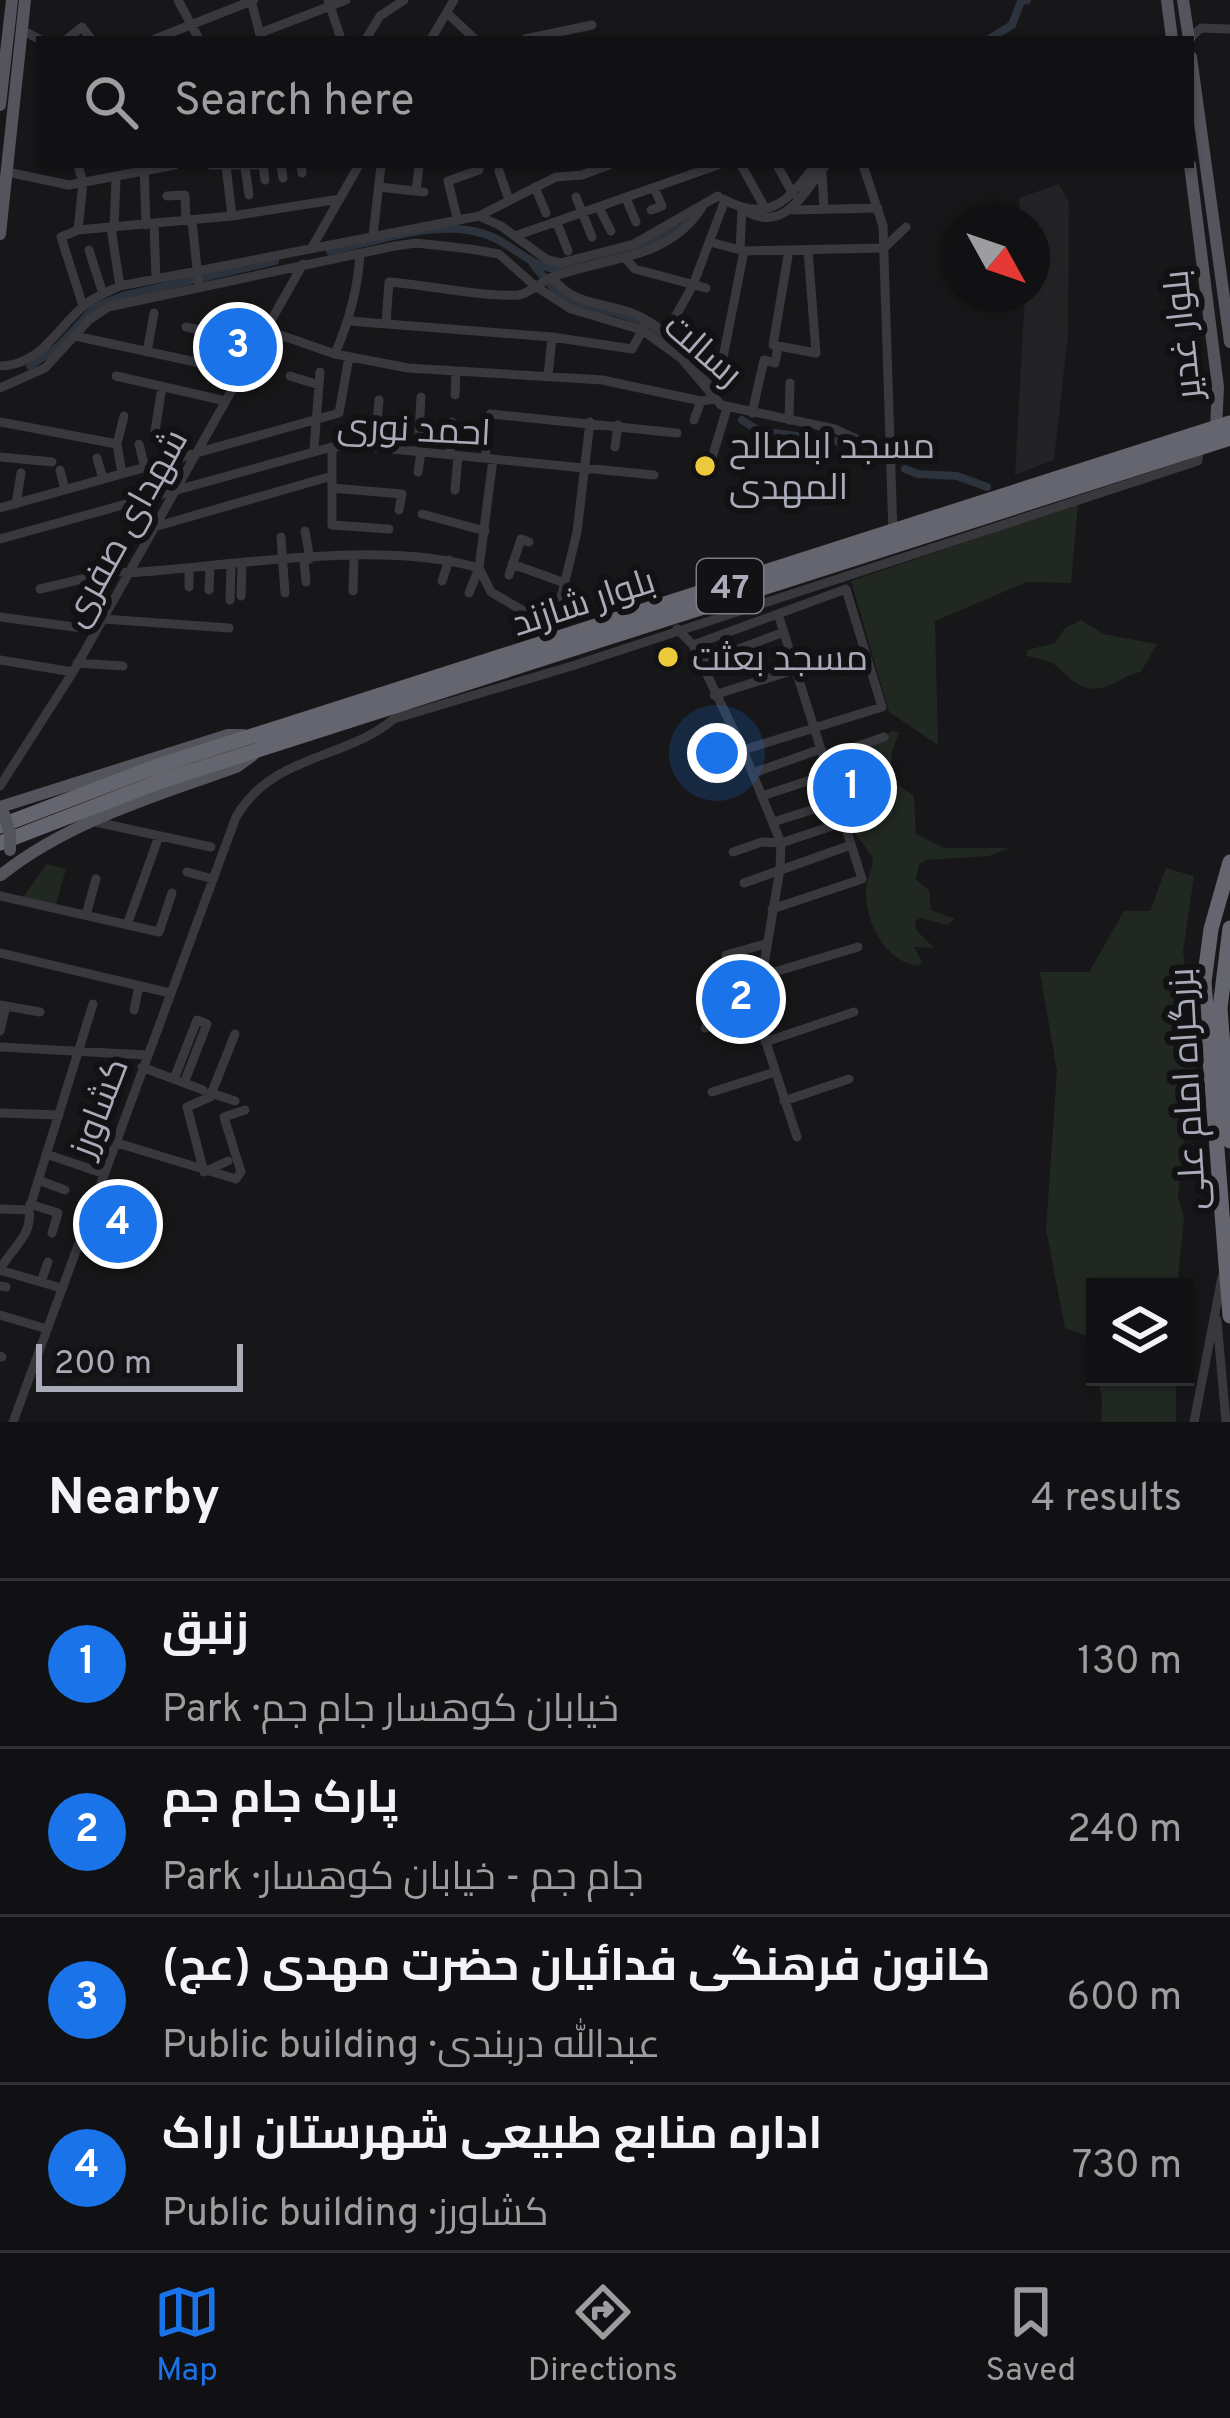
<!DOCTYPE html>
<meta charset="utf-8">
<style>
:root{--surface:#111012;--page:#1e1e20;--text:#f1f3f6;--muted:#9c9d9f;--line:#303032;--accent:#1a73e8}
body{margin:0;font-family:Overpass,Cairo,sans-serif;background:var(--page);color:var(--text)}
.controls{position:absolute;right:36px;bottom:36px;display:grid;overflow:hidden;border-radius:0px;box-shadow:0 3px 9px #0004}
.controls button{width:108px;height:108px;display:grid;place-items:center;padding:0;border:0;border-bottom:3px solid var(--line);background:var(--surface);color:var(--text);font:60px sans-serif}
.compass{position:absolute;left:942px;top:204px;width:108px;height:108px;border-radius:50%;background:var(--surface);box-shadow:0 3px 9px #0004;rotate:130deg}
.scale{position:absolute;left:36px;bottom:30px;width:207px;box-sizing:border-box;padding-left:12px;border:6px solid #a9abb8;border-top:0;font-size:33px;line-height:42px;white-space:nowrap;color:#a9abb8;-webkit-text-stroke:9px #121113;paint-order:stroke}
.you{position:absolute;left:717px;top:753px;width:42px;height:42px;margin:-30px;border:9px solid #fff;border-radius:50%;background:#1a73e8;box-shadow:0 0 0 18px #1a73e833}
.badge{display:grid;place-items:center;width:78px;height:78px;border-radius:50%;background:var(--accent);color:#fff;font-size:39px;font-weight:700}
.pin{position:absolute;translate:-50% -50%;border:6px solid #fff;box-shadow:0 3px 12px #0006}
.list{margin:0;padding:0;list-style:none}
h2{display:flex;justify-content:space-between;align-items:center;height:156px;margin:0;padding:0 48px;font-size:51px}
h2 small{font-size:39px;font-weight:400;color:var(--muted)}
.list li{display:grid;grid-template-columns:78px 1fr auto;gap:36px;align-items:center;box-sizing:border-box;height:168px;padding:0 48px;border-top:3px solid var(--line)}
.list b{display:block;font-size:45px;white-space:nowrap}
.list p{margin:0;font-size:39px;white-space:nowrap;color:var(--muted)}
.list em{font-size:39px;font-style:normal;color:var(--muted)}
.icon{flex:none;width:66px;height:66px;fill:none;stroke:currentColor;stroke-width:2;stroke-linecap:round;stroke-linejoin:round}
.map{position:relative;flex:none;width:1230px;height:1422px;overflow:hidden}
.search{position:absolute;background:var(--surface);box-shadow:0 3px 9px #0004;left:36px;right:36px;top:36px;height:132px;display:flex;align-items:center;gap:30px;box-sizing:border-box;padding:0 42px;border-radius:0px;color:var(--muted);font-size:45px}
.sheet{height:828px;background:var(--surface)}
nav{display:flex;justify-content:space-around;align-items:center;box-sizing:border-box;height:168px;border-top:3px solid var(--line);background:var(--surface);font-size:33px;color:var(--muted)}
nav a{display:grid;justify-items:center;gap:6px}
nav .on{color:var(--accent)}
.map>svg:first-child{display:block}
</style>
<div class="map">
<svg width="1230" height="1422" viewBox="0 0 1230 1422">
<rect width="100%" height="100%" fill="#171618"/>
<path fill="#232225" d="M1059,184L1069,202L1068,334L1054,460L1015,475L1025,294H1032V222H1021L1019,198Z"/>
<path fill="#212822" d="M1078,504L1071,583L1027,582L935,621L938,745L889,712L851,581Z
M1081,620L1103,634L1157,644L1141,672C1127,674 1118,683 1105,687C1081,694 1071,678 1055,665C1049,660 1035,658 1027,656V650L1055,643L1065,628Z
M891,731L899,732L892,752L890,779L914,796L916,834L944,848H1009L989,856L927,860L919,864L916,880L929,890L931,910L955,919L947,925L921,918L915,921L916,930L934,948L914,947L922,962L918,966C884,961 864,920 866,888C867,877 873,869 873,858L850,826L851,815L832,760L884,741Z
M47,864L66,869L56,905L23,897Z
M1166,868L1194,876L1183,951L1200,1087L1184,1139L1178,1197L1184,1217L1177,1287H1095V1373L1085,1335L1065,1328L1046,1229L1057,1071L1040,972H1089L1124,911H1150Z
M1096,1377H1176V1422H1101L1102,1396Z"/>
<g fill="none" stroke-linecap="round" stroke-linejoin="round">
<path stroke="#2d333c" stroke-width="8" d="M989,39L1012,25L1021,1L1027,0
M330,251C373,242 423,224 467,230C507,235 521,262 550,268C586,275 667,236 695,213
M533,264C572,315 578,299 632,318C650,325 665,340 681,351
M30,366L59,346L95,307L123,296L275,261
M742,420L759,431L856,444L882,459
M905,469L918,474L957,476L987,487"/>
<path stroke="#38383d" stroke-width="9" d="M178,0L199,39
M251,0L261,39
M328,0L341,39
M447,13L475,39
M22,30L39,39
M260,33L346,0
M67,39L82,27L91,39
M155,39L254,0
M366,39L380,16L404,0
M431,39L454,0
M525,39L592,25
M1189,39L1201,28L1230,29
M144,165L146,225
M211,165H261
M263,165L265,180
M281,165L283,178
M301,165L302,173
M741,165L765,208
M863,165L883,226L893,534
M226,166L232,216
M245,167L249,195
M778,167L793,194
M499,171L509,200
M7,172L69,185L175,165
M822,173L824,209
M379,187L424,192
M535,187L546,213
M416,191L419,166
M167,196L185,195L186,221
M576,197L592,237
M626,198L636,222
M723,199C768,224 789,201 815,165
M599,208L611,231
M651,210L662,206L654,188
M793,210L878,208
M479,216L556,177L582,175L609,165
M457,218L448,181L479,170L478,165
M192,221L199,287
M557,223L568,251
M154,225L156,278
M111,228L120,286
M114,228L116,179
M78,230L83,183L78,165
M373,236L381,165
M515,236L718,165
M710,242L744,251L884,248L906,227
M311,249L359,165
M89,250L103,294
M740,250L742,209C784,236 803,193 826,165
M789,250L773,345L816,353L808,250
M627,260L635,269L706,288
M552,277C574,308 608,301 639,316C672,333 696,360 717,389
M83,306L61,237L78,230L232,216L340,199
M349,321L552,337L632,349L647,322
M386,323L389,282C427,285 482,297 518,295C529,294 539,283 550,278C605,256 670,262 704,204
M186,327L259,343
M266,330L335,354L408,368L602,380L701,401L714,399
M665,335L693,285L725,200
M75,336L242,372
M147,352L154,313
M335,354C349,321 358,290 360,254
M0,366C41,366 57,327 85,305C95,296 108,292 120,286L479,216L501,226L546,259L561,263L634,244L718,196
M116,376L226,401
M290,376L319,385
M548,376L552,337
M0,388L45,368L89,320L108,307L395,246L416,243L470,249L499,254L535,286L571,309L642,330L681,358L721,405L835,429L889,454
M717,388L744,251
M455,395L456,371
M752,413L764,360L775,363L777,352
M694,420L701,401
M789,420L790,383
M0,422L117,444
M155,431L162,387
M139,444L145,468
M332,447V525L389,529
M375,447L379,400
M615,447L618,425
M314,449L320,372
M418,452L421,397
M450,455L452,422
M0,457L52,462
M97,458L103,479
M485,458L490,414L677,433
M712,458L727,408
M60,470L65,490
M418,472L421,452
M122,474L117,444L124,416
M332,488L402,494L399,510
M455,490L458,456
M16,504L21,473
M0,508L339,413L349,357
M422,514L485,531
M154,527L332,476
M305,531L310,559
M281,537L285,593
M0,539L332,447L362,446L654,475
M304,560L306,582
M512,564L565,583
M189,569V587
M509,575L521,539L529,542
M442,581L449,560
M40,589L116,571L128,573C235,566 377,539 479,568L491,592L551,627
M209,590L210,567
M353,591L354,557
M469,593L479,568L493,459
M241,596L242,565
M230,600L231,566
M0,617L96,630
M103,619L229,628
M677,629L693,645L743,750L781,843L780,869L756,1012L797,1137
M553,630L577,532L590,422
M693,645L846,589L882,707L743,750
M0,660L73,672
M77,663L123,666
M701,663L784,632
M714,695L864,648
M397,718L575,665L1198,461L1199,449
M824,758L884,737
M753,773L821,749
M0,786L73,672L303,264
M762,796L829,774
M91,821L211,847
M773,822L837,802
M733,852L762,842L781,843L844,822
M187,872L213,879
M744,883L851,845
M0,896L159,932L172,893
M772,909L862,879L778,614
M86,915L96,879
M127,925L159,836
M0,953L170,993
M726,955L765,944
M761,976L858,947
M0,1005L40,1012
M134,1010L139,986
M705,1028L756,1012
M0,1031L6,1006
M765,1042L854,1012
M0,1047L146,1055
M142,1067L203,1090
M174,1079L197,1020L207,1024L184,1083
M712,1092L775,1072
M211,1093L235,1101
M784,1101L849,1079
M0,1113L59,1115
M114,1142L236,1179L241,1172L224,1117L245,1110
M46,1154L102,1173
M228,1161L204,1172L187,1107L210,1097L235,1034
M38,1180L65,1190
M30,1204L58,1213L52,1233
M0,1209L29,1210
M0,1270C11,1248 33,1236 29,1210L93,1004
M0,1270L61,1288
M41,1282L48,1262
M0,1286L6,1287
M0,1315L47,1329
M1217,1320L1226,1422
M0,1356L2,1357
M13,1422L236,817C276,748 358,762 406,707
M1194,1422L1222,1277"/>
<path stroke="#54545c" stroke-width="12" d="M1167,0L1172,39
M1183,0L1189,39
M1191,57L1230,342
M0,105L12,0
M1190,165L1218,387L1216,428
M0,234L25,0
M0,807L228,735H243
M1,875C70,820 157,796 238,766L253,755"/>
<path stroke="#64656e" stroke-width="15" d="M0,826L155,767L1230,423
M0,843L158,782L1230,438
M1230,862L1211,929L1204,982L1230,1316
M1230,928L1220,1008L1230,1141"/>
<path stroke="#54545c" stroke-width="12" d="M4,814L10,833V850"/>
</g>
<g fill="#ebc93b" stroke="#121113" stroke-width="4.5">
<circle cx="705" cy="466" r="12"/>
<circle cx="668" cy="657" r="12"/>
</g>
<g text-anchor="middle" stroke-width="12" stroke-linejoin="round" paint-order="stroke">
<rect fill="#121113" stroke="#7c7d86" stroke-width="3" x="697" y="559" width="66" height="54" rx="9"/>
<g font-size="33" font-weight="bold" fill="#a9abb8">
<text x="730" y="598">47</text>
</g>
<g font-size="36" fill="#a9abb8" stroke="#121113">
<text transform="translate(1181 335) rotate(-96)" y="13">بلوار غدیر</text>
<text transform="translate(704 349) rotate(41)" y="13">رسالت</text>
<text transform="translate(414 428) rotate(3)" y="13">احمد نوری</text>
<text transform="translate(124 527) rotate(-61)" y="13">شهدای صفری</text>
<text transform="translate(583 601) rotate(-18)" y="13">بلوار شازند</text>
<text transform="translate(1186 1089) rotate(-93)" y="13">بزرگراه امام علی</text>
<text transform="translate(98 1107) rotate(-69)" y="13">کشاورز</text>
</g>
<g font-size="36" fill="#a9abb8" stroke="#121113" text-anchor="start">
<text x="729" y="458">مسجد اباصالح<tspan x="729" dy="41">المهدی</tspan></text>
<text x="692" y="670">مسجد بعثت</text>
</g>
</g>
</svg>
<div class="controls">
<button><svg class="icon" aria-label="layers" viewBox="0 0 24 24"><path d="M12 4l9 5-9 5-9-5zM3 14l9 5 9-5"/></svg></button>
</div>
<svg class="compass" viewBox="-18 -18 36 36"><path d="M0-13l5 13h-10z" fill="#e53935"/><path d="M0 13l5-13h-10z" fill="#9c9d9f"/></svg>
<div class="scale">200 m</div>
<div class="you"></div>
<div class="pin badge" style="left:852px;top:788px">1</div>
<div class="pin badge" style="left:741px;top:999px">2</div>
<div class="pin badge" style="left:238px;top:347px">3</div>
<div class="pin badge" style="left:118px;top:1224px">4</div>
<div class="search"><svg class="icon" aria-label="search" viewBox="0 0 24 24"><circle cx="10" cy="10" r="6"/><path d="M15 15l6 6"/></svg>Search here</div>
</div>
<section class="sheet">
<h2>Nearby<small>4 results</small></h2>
<ul class="list">
<li><span class="badge">1</span><div><b>زنبق</b><p>Park · خیابان کوهسار جام جم</p></div><em>130 m</em></li>
<li><span class="badge">2</span><div><b>پارک جام جم</b><p>Park · جام جم - خیابان کوهسار</p></div><em>240 m</em></li>
<li><span class="badge">3</span><div><b>کانون فرهنگی فدائیان حضرت مهدی (عج)</b><p>Public building · عبدالله دربندی</p></div><em>600 m</em></li>
<li><span class="badge">4</span><div><b>اداره منابع طبیعی شهرستان اراک</b><p>Public building · کشاورز</p></div><em>730 m</em></li>
</ul>
</section>
<nav>
<a class="on"><svg class="icon" aria-label="map" viewBox="0 0 24 24"><path d="M3 6l6-2 6 2 6-2v14l-6 2-6-2-6 2zM9 4v14M15 6v14"/></svg>Map</a>
<a><svg class="icon" aria-label="directions" viewBox="0 0 24 24"><path d="M12 3l9 9-9 9-9-9zM9 14v-3h6M13 9l2 2-2 2"/></svg>Directions</a>
<a><svg class="icon" aria-label="saved" viewBox="0 0 24 24"><path d="M7 4h10v16l-5-4-5 4z"/></svg>Saved</a>
</nav>
